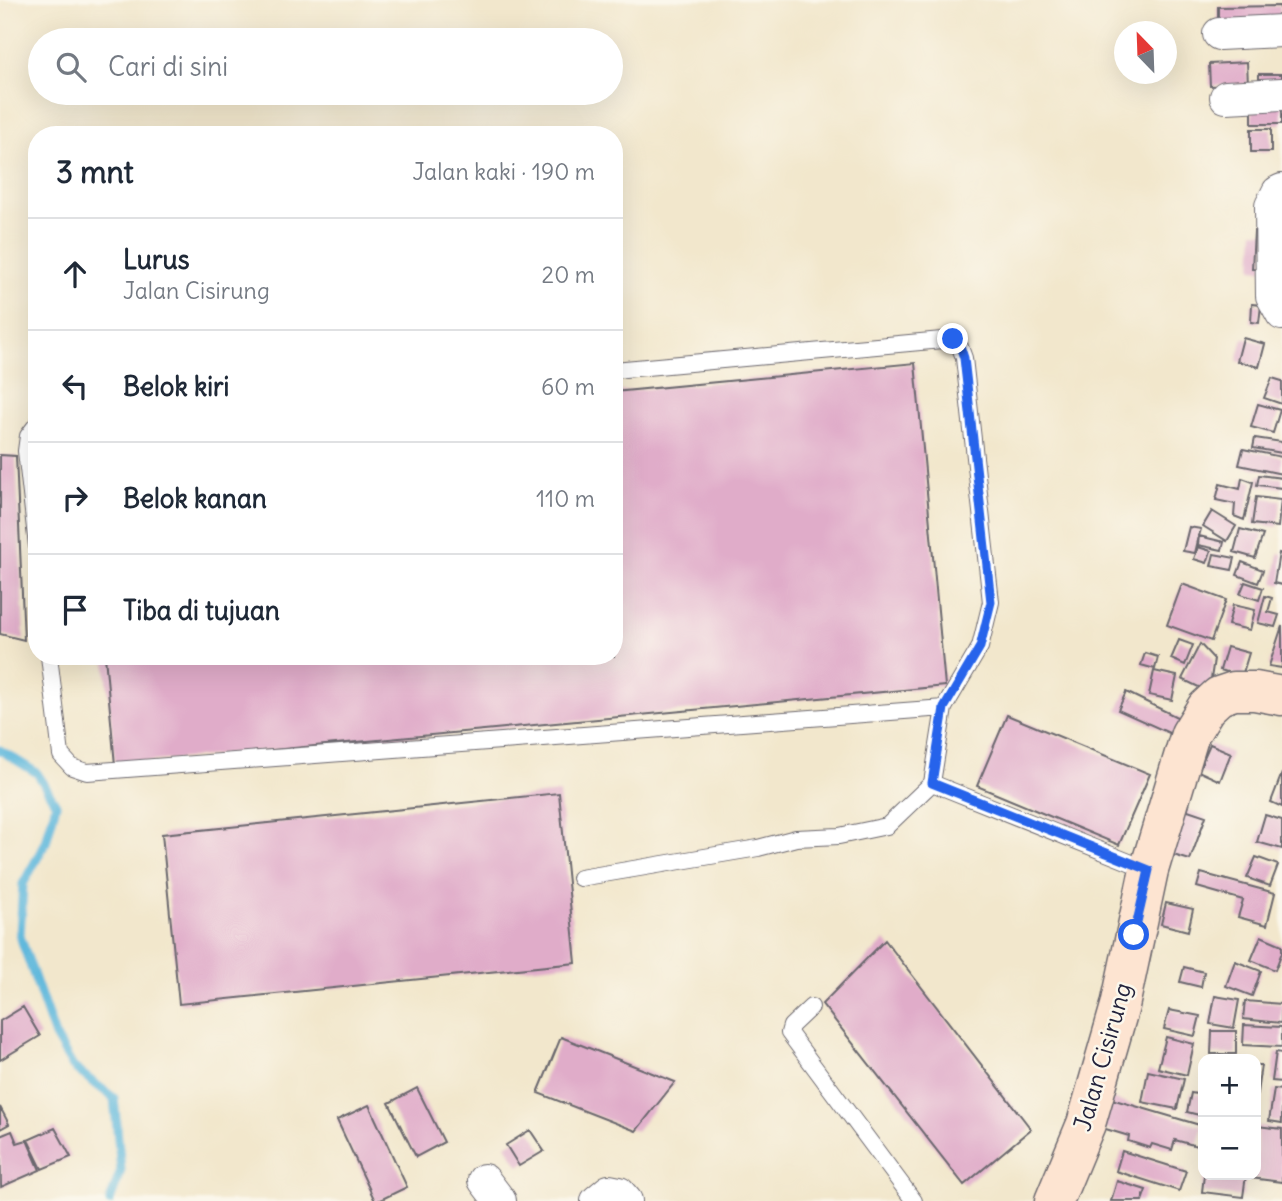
<!DOCTYPE html>
<html lang="id">
<meta charset="utf-8">
<style>
:root{--surface:#fff;--page:#f2f2f3;--text:#1f2937;--muted:#747a83;--line:#e0e1e3}
body{margin:0;font-family:Delius,sans-serif;background:var(--page);color:var(--text)}
.controls{position:absolute;right:21px;bottom:21px;display:grid;overflow:hidden;border-radius:14px;box-shadow:0 7px 28px #0002}
.controls button{width:63px;height:63px;display:grid;place-items:center;padding:0;border:0;border-bottom:2px solid var(--line);background:var(--surface);color:var(--text);font:35px sans-serif}
.compass{position:absolute;left:1114px;top:21px;width:63px;height:63px;border-radius:50%;background:var(--surface);box-shadow:0 7px 28px #0002;rotate:337deg}
.stop{position:absolute;width:21px;height:21px;margin:-16px;border:5px solid #2563eb;border-radius:50%;background:#fff}
.stop.end{background:#2563eb;border-color:#fff;box-shadow:0 2px 7px #0008}
.list{margin:0;padding:0;list-style:none}
h2{display:flex;justify-content:space-between;align-items:center;height:91px;margin:0;padding:0 28px;font-size:30px}
h2 small{font-size:23px;font-weight:400;color:var(--muted)}
.list li{display:grid;grid-template-columns:46px 1fr auto;gap:21px;align-items:center;box-sizing:border-box;height:112px;padding:0 28px;border-top:2px solid var(--line)}
.list b{display:block;font-size:26px;white-space:nowrap}
.list p{margin:0;font-size:23px;white-space:nowrap;color:var(--muted)}
.list em{font-size:23px;font-style:normal;color:var(--muted)}
.icon{flex:none;width:38px;height:38px;fill:none;stroke:currentColor;stroke-width:2;stroke-linecap:round;stroke-linejoin:round}
.map{position:relative;flex:none;width:1282px;height:1201px;overflow:hidden}
.search{position:absolute;background:var(--surface);box-shadow:0 7px 28px #0002;left:28px;top:28px;width:595px;height:77px;display:flex;align-items:center;gap:18px;box-sizing:border-box;padding:0 24px;border-radius:38px;color:var(--muted);font-size:26px}
.panel{position:absolute;background:var(--surface);box-shadow:0 7px 28px #0002;left:28px;top:126px;width:595px;height:539px;border-radius:28px}
.map>svg:first-child{display:block}
</style>
<div class="map">
<svg width="1282" height="1201" viewBox="0 0 1282 1201">
<rect width="100%" height="100%" fill="#fbf7ec"/>
<filter id="ink" filterUnits="userSpaceOnUse"><feTurbulence type="fractalNoise" baseFrequency=".0143" numOctaves="2"/><feDisplacementMap in="SourceGraphic" scale="14" xChannelSelector="R" yChannelSelector="G"/><feConvolveMatrix kernelMatrix="1 2 1 2 8 2 1 2 1" color-interpolation-filters="sRGB"/></filter>
<filter id="wash" filterUnits="userSpaceOnUse"><feTurbulence type="fractalNoise" baseFrequency=".00686" numOctaves="4" result="noise"/><feDisplacementMap in="SourceGraphic" scale="28" xChannelSelector="R" yChannelSelector="G"/><feGaussianBlur stdDeviation="1.57" result="paint"/><feColorMatrix in="noise" values="0 0 0 0 0 0 0 0 0 0 0 0 0 0 0 0 0 1.4 0 .05"/><feComposite in="paint" operator="in"/></filter>
<g filter="url(#wash)">
<rect width="100%" height="100%" fill="#f2e7cc"/>
<g fill="none" stroke-linecap="round" stroke-linejoin="round">
<path stroke="#5fb8dc" stroke-width="9" d="M0,750L37,773L56,804L46,842L23,884L20,936L55,1036L73,1067L114,1098L121,1170L110,1201"/>
</g>
<g id="blocks">
<path fill="#e0acc9" d="M1280,6L1281,30L1218,31V7Z
M1247,62L1248,84L1210,86L1209,64Z
M1259,74H1282V91L1259,90Z
M1252,100H1282V124H1252Z
M1251,129H1271V152H1251Z
M1254,231L1266,232L1262,270L1252,269Z
M1252,304L1261,305L1259,323L1251,322Z
M1243,338L1265,344L1259,367L1237,361Z
M915,363L945,686L115,765L105,656H614V392Z
M1272,378L1282,381V404L1264,398Z
M1258,404L1280,410L1273,433L1251,427Z
M1255,438L1282,442V453L1253,448Z
M1243,449L1282,457V474L1239,465Z
M0,455L16,456L24,640L0,634Z
M1259,475L1282,478V488L1257,485Z
M1242,478L1253,482L1244,520L1234,516L1235,504L1216,500L1220,484L1240,489Z
M1256,497L1281,500L1278,527L1252,524Z
M1212,511L1236,526L1227,541L1203,526Z
M1189,527L1201,529L1199,536L1224,542L1222,550L1198,545L1199,536L1195,553L1183,551Z
M1240,529L1263,535L1255,558L1234,552Z
M1198,547L1211,551L1207,563L1194,559Z
M1279,553L1282,554V585L1274,583Z
M1214,554L1235,558L1232,570L1211,566Z
M1242,562L1263,570L1258,583L1237,575Z
M1245,582L1263,588L1259,600L1240,594Z
M1182,584L1226,600L1211,641L1167,625Z
M1265,596L1272,598L1268,612L1279,615L1275,627L1258,623Z
M1233,605L1255,610L1250,630L1228,625Z
M1282,626V668L1269,666Z
M1179,640L1193,645L1185,665L1171,659Z
M1200,644L1214,659L1209,692L1182,679Z
M1227,647L1249,653L1242,676L1220,670Z
M1145,653L1158,657L1155,669L1141,665Z
M1154,671L1177,676L1172,700L1149,695Z
M1126,692L1185,721L1178,737L1118,710Z
M1007,715L1150,774L1119,845L977,786Z
M1210,744L1231,753L1220,781L1198,771Z
M1282,773V807L1271,802Z
M559,793L576,963L179,1004L162,834Z
M1185,809L1206,816L1190,860L1170,854Z
M1265,815L1282,820V849L1257,842Z
M1256,857L1278,865L1270,886L1247,878Z
M1201,873L1275,893L1267,925L1238,917L1243,900L1197,887Z
M1166,903L1193,909L1188,931L1161,924Z
M1261,936L1282,945V952L1275,970L1251,960Z
M885,940L1031,1129L964,1185L822,1004Z
M1235,961L1261,971L1252,996L1226,986Z
M1184,967L1204,972L1201,987L1180,982Z
M1215,996L1239,1000L1234,1028L1210,1024Z
M1245,1001L1282,1004L1281,1023L1243,1019Z
M23,1007L40,1036L0,1060V1021Z
M1169,1010L1200,1016L1195,1036L1164,1029Z
M1244,1025L1282,1027V1047L1243,1045Z
M1212,1031H1236V1054H1211Z
M561,1037L675,1082L636,1131L538,1093Z
M1166,1037L1194,1044L1187,1075L1158,1068Z
M1276,1052L1282,1053V1082L1272,1081Z
M1256,1065H1261L1257,1093L1256,1092Z
M1148,1071L1184,1079L1177,1109L1142,1102Z
M417,1088L444,1142L416,1157L389,1103Z
M1274,1089L1282,1090V1123L1269,1121Z
M1191,1093L1203,1095V1116L1187,1112Z
M1108,1098L1203,1126L1197,1146L1175,1140L1172,1150L1152,1144L1150,1148L1128,1141L1129,1136L1099,1127Z
M369,1105L407,1187L378,1201H375L337,1120Z
M0,1107L9,1124L0,1129Z
M1257,1126L1282,1129V1182L1251,1178V1175H1256Z
M55,1128L71,1157L42,1169L28,1140Z
M530,1130L544,1151L519,1166L506,1145Z
M12,1131L17,1143L27,1140L40,1170L1,1187L0,1136Z
M1122,1151L1186,1171L1179,1191L1116,1171Z
M1204,1175H1246L1243,1197L1202,1192Z
M1117,1181L1146,1190L1142,1201H1111Z"/>
</g>
</g>
<g filter="url(#ink)">
<use href="#blocks" fill-opacity="0" stroke="#6b676e" stroke-width="2"/>
<g fill="none" stroke-linecap="round" stroke-linejoin="round">
<g stroke="#6b676e" stroke-width="18">
<path id="service" d="M37,424L28,436L26,451L37,546
M49,656L61,755L72,767L87,772L944,708L980,647L991,602L964,358L960,347L953,339L614,370
M944,708L932,783L1149,870
M580,878L758,848L796,838L839,836L887,826L932,783
M811,1007L791,1026L789,1033L914,1201"/>
</g>
<g stroke="#6b676e" stroke-width="34">
<path id="minor" d="M1219,34L1282,31
M1226,97L1282,94
M1282,190L1278,192L1271,206L1272,296L1282,314
M484,1180L500,1201
M597,1201L609,1191L619,1193L626,1201"/>
</g>
<g stroke="#6b676e" stroke-width="41">
<path id="secondary" d="M1054,1201L1086,1124L1120,1006L1149,870L1190,734L1206,708L1219,696L1234,691H1255L1282,696"/>
</g>
<use href="#service" stroke="#fff" stroke-width="16"/>
<use href="#minor" stroke="#fff" stroke-width="32"/>
<use href="#secondary" stroke="#fde4d1" stroke-width="38"/>
</g>
</g>
<g fill="none" stroke-linecap="round" stroke-linejoin="round" filter="url(#ink)">
<path stroke="#2563eb" stroke-width="9" d="M953,339L960,346L964,358L991,602L980,647L944,708L932,783L1149,870L1134,935"/>
</g>
<g text-anchor="middle" stroke-width="5" stroke-linejoin="round" paint-order="stroke">
<g font-size="24" fill="#22223b" stroke="#fbf7ec">
<text transform="translate(1103 1057) rotate(-74)" y="8">Jalan Cisirung</text>
</g>
</g>
</svg>
<div class="controls">
<button>+</button>
<button>−</button>
</div>
<svg class="compass" viewBox="-18 -18 36 36"><path d="M0-13l5 13h-10z" fill="#e53935"/><path d="M0 13l5-13h-10z" fill="#747a83"/></svg>
<div class="stop" style="left:1134px;top:935px"></div>
<div class="stop end" style="left:953px;top:339px"></div>
<div class="search"><svg class="icon" aria-label="search" viewBox="0 0 24 24"><circle cx="10" cy="10" r="6"/><path d="M15 15l6 6"/></svg>Cari di sini</div>
<section class="panel">
<h2>3 mnt<small>Jalan kaki · 190 m</small></h2>
<ul class="list">
<li><svg class="icon" aria-label="ahead" viewBox="0 0 24 24"><path d="M12 20V5M6 11l6-6 6 6"/></svg><div><b>Lurus</b><p>Jalan Cisirung</p></div><em>20 m</em></li>
<li><svg class="icon" aria-label="left" viewBox="0 0 24 24"><path d="M17 20v-9H6M10 6l-5 5 5 5"/></svg><div><b>Belok kiri</b></div><em>60 m</em></li>
<li><svg class="icon" aria-label="right" viewBox="0 0 24 24"><path d="M7 20v-9h11M14 6l5 5-5 5"/></svg><div><b>Belok kanan</b></div><em>110 m</em></li>
<li><svg class="icon" aria-label="arrive" viewBox="0 0 24 24"><path d="M6 21V4h12l-3 4 3 4H6"/></svg><div><b>Tiba di tujuan</b></div></li>
</ul>
</section>
</div>
